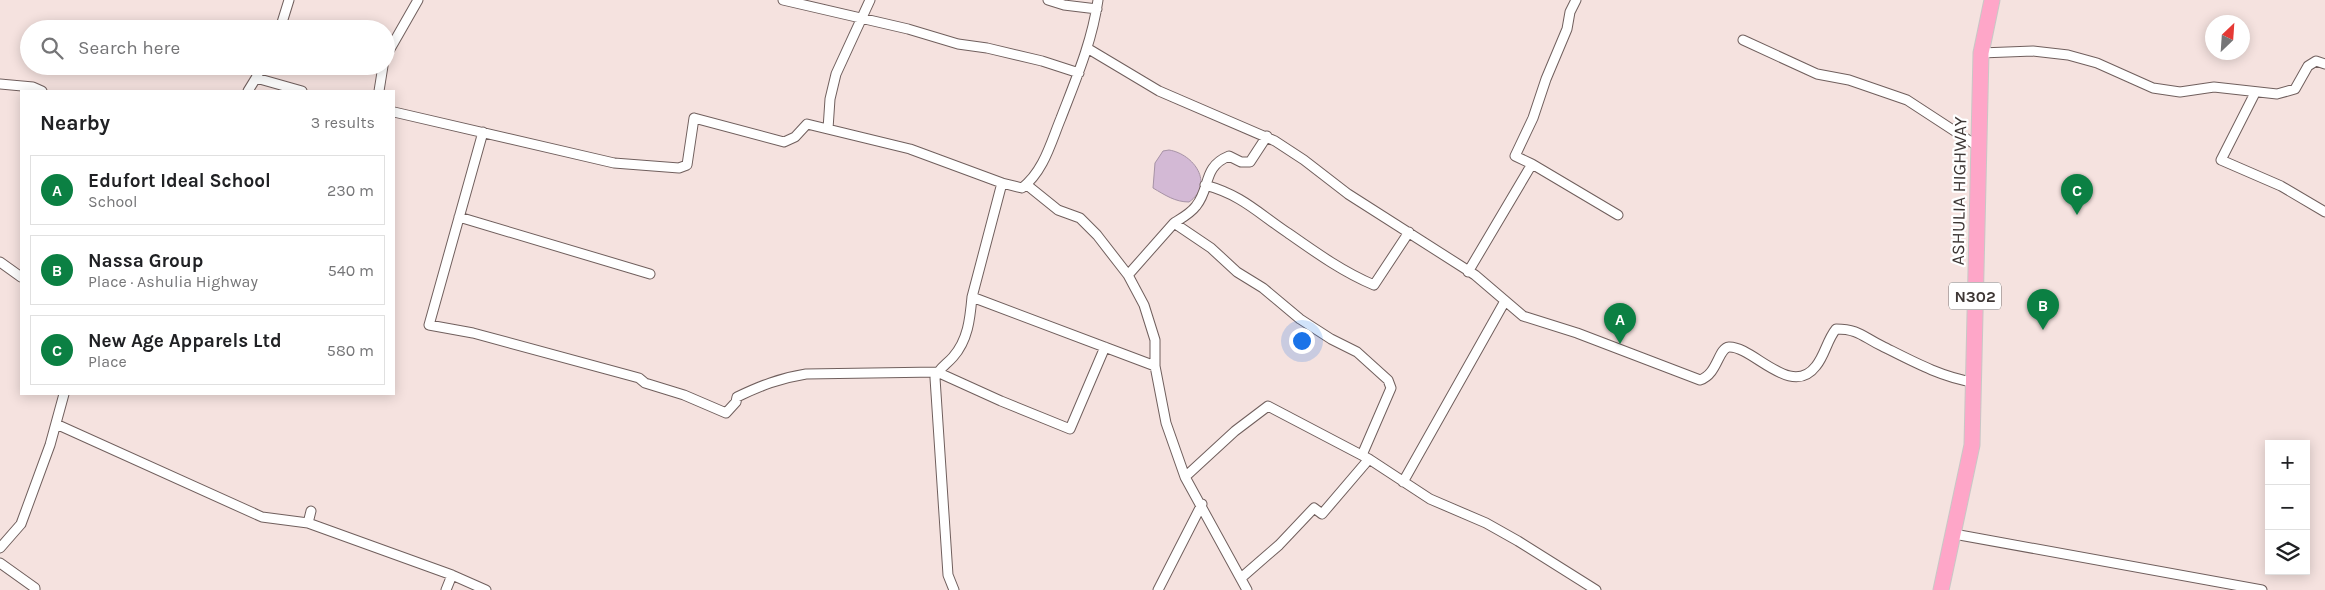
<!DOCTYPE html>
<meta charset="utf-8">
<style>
:root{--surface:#fff;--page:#f6f6f6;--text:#202124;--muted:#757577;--line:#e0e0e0;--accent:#0b8043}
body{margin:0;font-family:Karla,sans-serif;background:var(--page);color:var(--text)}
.controls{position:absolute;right:15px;bottom:15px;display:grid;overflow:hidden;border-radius:0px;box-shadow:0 2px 12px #0003}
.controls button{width:45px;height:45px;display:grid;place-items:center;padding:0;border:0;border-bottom:1px solid var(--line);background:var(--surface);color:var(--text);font:25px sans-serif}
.compass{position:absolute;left:2205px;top:15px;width:45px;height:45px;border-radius:50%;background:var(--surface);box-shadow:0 2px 12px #0003;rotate:25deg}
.you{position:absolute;left:1301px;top:340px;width:18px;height:18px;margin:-12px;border:4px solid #fff;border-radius:50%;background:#1a73e8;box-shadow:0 0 0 8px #1a73e833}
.badge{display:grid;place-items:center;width:32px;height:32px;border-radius:50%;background:var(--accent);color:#fff;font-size:16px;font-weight:700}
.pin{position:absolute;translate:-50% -41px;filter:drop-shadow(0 1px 2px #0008)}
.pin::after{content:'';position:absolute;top:26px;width:18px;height:15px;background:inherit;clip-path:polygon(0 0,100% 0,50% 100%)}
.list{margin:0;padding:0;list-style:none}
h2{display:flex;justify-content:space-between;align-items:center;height:65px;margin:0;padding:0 20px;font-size:21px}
h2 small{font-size:16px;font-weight:400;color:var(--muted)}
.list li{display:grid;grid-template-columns:32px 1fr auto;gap:15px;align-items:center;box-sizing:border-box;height:70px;margin:0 10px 10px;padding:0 10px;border:1px solid var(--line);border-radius:0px}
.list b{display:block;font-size:19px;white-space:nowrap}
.list p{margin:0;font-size:16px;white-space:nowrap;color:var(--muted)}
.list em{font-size:16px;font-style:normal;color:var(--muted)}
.icon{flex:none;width:28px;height:28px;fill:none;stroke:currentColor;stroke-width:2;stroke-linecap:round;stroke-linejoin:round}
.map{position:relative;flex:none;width:2325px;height:590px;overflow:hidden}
.search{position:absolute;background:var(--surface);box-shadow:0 2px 12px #0003;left:20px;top:20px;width:375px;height:55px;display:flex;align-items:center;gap:12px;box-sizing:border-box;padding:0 18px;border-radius:28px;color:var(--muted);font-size:19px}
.panel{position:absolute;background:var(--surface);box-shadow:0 2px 12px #0003;left:20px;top:90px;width:375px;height:305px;border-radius:0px}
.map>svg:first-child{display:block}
</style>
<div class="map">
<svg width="2325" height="590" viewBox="0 0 2325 590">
<rect width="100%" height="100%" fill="#f5e2df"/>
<path fill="#d3b9d5" stroke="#a692a5" d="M1169,150C1194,154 1215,184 1189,202C1175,202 1165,195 1153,188L1155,163L1163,151Z"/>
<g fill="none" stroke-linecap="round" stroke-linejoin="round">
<g stroke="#705f5d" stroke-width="11">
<path id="minor" d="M783,0L908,29L958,44L987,48L1042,61L1079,73
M1048,0L1064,5L1097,9
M280,29L289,0
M1743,40L1817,74L1849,80L1907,100L1979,147
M1087,48L1159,91L1275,141L1304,160L1348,194L1475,275L1523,316L1577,333L1700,380C1718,374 1718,348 1729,347C1753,346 1791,399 1816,366C1825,355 1827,340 1836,329C1859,329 1863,337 1882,346C1912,361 1941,377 1973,382
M1981,53L2033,51L2068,55L2097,63L2153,88L2180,92L2214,87L2277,94L2295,89L2308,66L2316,61L2325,64
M386,56L418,0
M256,78L262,66
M0,84L33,87L42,91
M248,91L256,78L302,91
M379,91L383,66
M2255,93L2221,160L2281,186L2325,212
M394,112L614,163L679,168L687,165L694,118L784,142L795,137L807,124L910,149L1002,183L972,297L1155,366L1166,423L1185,477L1247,590
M828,129L830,99L836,74L870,0
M483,132L429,325L473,333L639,378L645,383L684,395L726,413L736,402L737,397C760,386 780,378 806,374L937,372L1001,401L1070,429L1105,347
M1532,164L1515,156L1533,118L1546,79L1567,29L1570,12L1576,0
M1002,183L1022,188C1044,171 1051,142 1061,118C1076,79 1092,42 1098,0
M1027,185L1058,210L1080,218L1097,235L1128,275L1144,305L1155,340V366
M1205,185C1242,195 1258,213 1288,233C1315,252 1343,272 1374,285L1409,232
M459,217L650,274
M1174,223C1182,218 1191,213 1196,206C1211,188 1202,167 1229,156L1241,162H1250L1267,136
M0,262L21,277
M1468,272L1532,164L1618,215
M1128,275L1174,223L1211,248L1237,272L1263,288L1300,319L1331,339L1357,352L1388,380L1391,388L1362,455
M56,424L262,517L308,523
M1185,477L1235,431L1268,406L1369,459L1430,499L1486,523L1518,541L1596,590
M1403,482L1505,301
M311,511L308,523L452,575L486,590
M1954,534L2262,590
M0,548L21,524L50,445L64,394
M0,563L35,588V590
M1241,578L1279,545L1314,508L1322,514L1369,459
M446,590L452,575
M954,590L948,575L935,378C939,368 946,365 953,357C968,340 970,319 972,297
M1158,590L1202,504"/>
</g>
<g stroke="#c9c7c6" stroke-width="17">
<path id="trunk" d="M1941,590L1972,445L1981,53L1992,0"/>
</g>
<use href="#minor" stroke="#fff" stroke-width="9"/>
<use href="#trunk" stroke="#fea6c8" stroke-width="15"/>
</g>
<g text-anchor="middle" stroke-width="4.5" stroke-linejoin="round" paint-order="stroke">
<rect fill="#fff" stroke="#787372" stroke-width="1" x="1949" y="282.5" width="52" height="27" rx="4"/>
<g font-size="16" font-weight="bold" fill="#3e3735">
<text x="1975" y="302">N302</text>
</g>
<g font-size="18" fill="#3e3735" stroke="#fff">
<text transform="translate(1959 191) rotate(-89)" y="6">ASHULIA HIGHWAY</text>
</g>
</g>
</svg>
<div class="controls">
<button>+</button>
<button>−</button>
<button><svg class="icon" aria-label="layers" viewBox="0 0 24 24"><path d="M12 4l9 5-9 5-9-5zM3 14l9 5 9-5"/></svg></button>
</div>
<svg class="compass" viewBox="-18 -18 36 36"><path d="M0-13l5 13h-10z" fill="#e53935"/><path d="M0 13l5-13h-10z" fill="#757577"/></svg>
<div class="you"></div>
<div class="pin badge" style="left:1620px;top:344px">A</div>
<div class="pin badge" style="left:2043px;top:330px">B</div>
<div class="pin badge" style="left:2077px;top:215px">C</div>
<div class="search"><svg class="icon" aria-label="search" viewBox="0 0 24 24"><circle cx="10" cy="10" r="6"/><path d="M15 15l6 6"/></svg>Search here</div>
<section class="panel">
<h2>Nearby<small>3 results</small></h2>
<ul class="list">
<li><span class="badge">A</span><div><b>Edufort Ideal School</b><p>School</p></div><em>230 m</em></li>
<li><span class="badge">B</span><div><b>Nassa Group</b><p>Place · Ashulia Highway</p></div><em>540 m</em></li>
<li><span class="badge">C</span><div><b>New Age Apparels Ltd</b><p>Place</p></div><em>580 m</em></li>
</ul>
</section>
</div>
